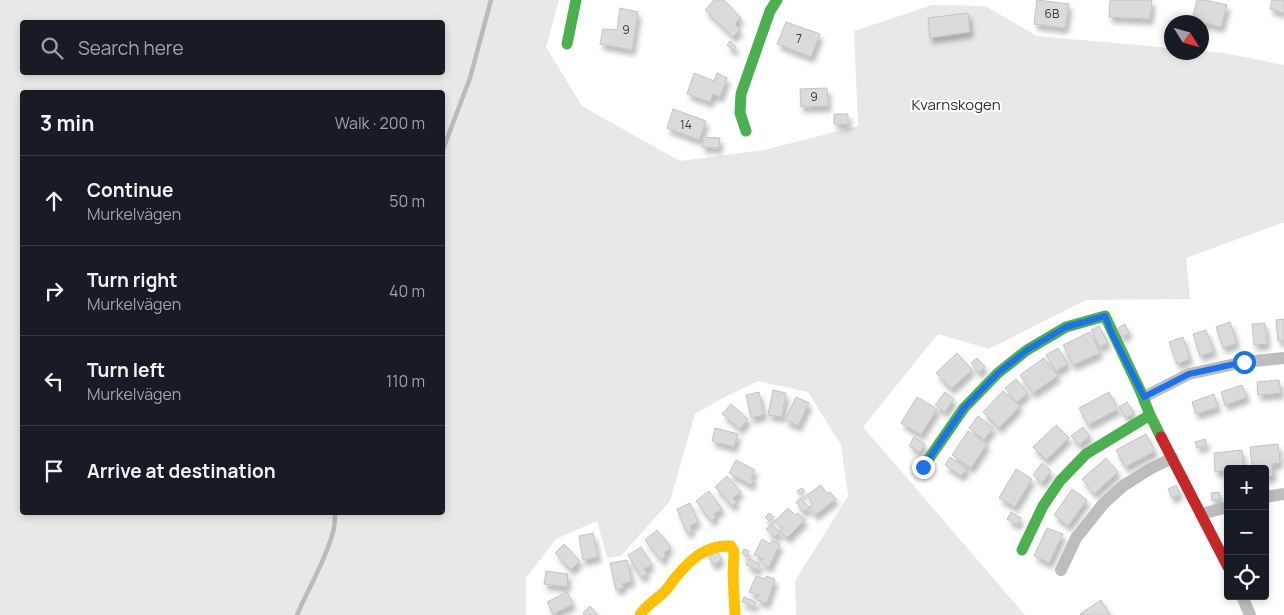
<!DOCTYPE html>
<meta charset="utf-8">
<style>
:root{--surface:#171b24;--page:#20242c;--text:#f1f3f6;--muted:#9ea1a6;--line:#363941}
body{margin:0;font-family:Manrope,sans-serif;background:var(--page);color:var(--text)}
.controls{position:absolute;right:15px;bottom:15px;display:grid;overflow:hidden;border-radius:5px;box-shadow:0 2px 8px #0003}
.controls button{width:45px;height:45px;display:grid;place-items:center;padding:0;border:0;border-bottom:1px solid var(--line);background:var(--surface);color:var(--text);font:25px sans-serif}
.compass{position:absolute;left:1164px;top:15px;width:45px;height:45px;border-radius:50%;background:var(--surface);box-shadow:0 2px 8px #0003;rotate:127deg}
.stop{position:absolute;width:15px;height:15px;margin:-11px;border:4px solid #1a73e8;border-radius:50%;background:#fff}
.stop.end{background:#1a73e8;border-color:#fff;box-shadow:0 1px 5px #0008}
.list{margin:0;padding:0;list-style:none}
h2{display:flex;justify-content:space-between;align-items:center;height:65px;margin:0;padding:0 20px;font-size:21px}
h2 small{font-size:16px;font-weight:400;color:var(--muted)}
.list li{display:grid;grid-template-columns:32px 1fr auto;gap:15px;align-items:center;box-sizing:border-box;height:90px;padding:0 20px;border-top:1px solid var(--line)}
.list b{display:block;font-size:19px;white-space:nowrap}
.list p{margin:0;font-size:16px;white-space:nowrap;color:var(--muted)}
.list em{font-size:16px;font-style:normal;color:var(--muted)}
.icon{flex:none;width:28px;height:28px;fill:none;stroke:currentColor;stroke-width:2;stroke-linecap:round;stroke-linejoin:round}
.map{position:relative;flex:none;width:1284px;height:615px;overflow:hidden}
.search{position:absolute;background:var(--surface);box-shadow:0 2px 8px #0003;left:20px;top:20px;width:425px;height:55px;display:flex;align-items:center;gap:12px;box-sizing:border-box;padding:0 18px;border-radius:5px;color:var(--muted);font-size:19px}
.panel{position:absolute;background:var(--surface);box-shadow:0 2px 8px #0003;left:20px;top:90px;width:425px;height:425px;border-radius:5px}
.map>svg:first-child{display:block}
</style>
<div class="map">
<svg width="1284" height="615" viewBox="0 0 1284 615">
<defs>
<filter id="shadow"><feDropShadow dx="3" dy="5.5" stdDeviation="2.5" flood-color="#0004"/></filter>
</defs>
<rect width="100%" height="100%" fill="#fff"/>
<path fill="#e8e8e8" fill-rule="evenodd" d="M0,0H559L546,47L582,106L680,161L764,150L858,126L854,31L932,5L985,6L1037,36L1171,48L1172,52H1202V51L1224,53L1284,65V222L1186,258L1190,299L1086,300L989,349L938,334L863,427L1025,615H796L795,581L848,496L841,445L808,392L758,381L723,398L695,414L670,501L621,556L607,558L597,521L556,539L526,578V615H0ZM22,22H442V72H22ZM22,92H442V512H22Z"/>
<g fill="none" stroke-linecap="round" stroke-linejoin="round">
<path stroke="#bababa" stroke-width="4.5" d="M442,152L470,78L491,0
M297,615C309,587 325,562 333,532C335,526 335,519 335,512"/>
</g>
<path fill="#dbdbdb" stroke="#c3c3c3" filter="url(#shadow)" d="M714,0H724L741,18L735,24L740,30L733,37L705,10Z
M1037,0L1069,4L1065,28L1034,24Z
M1110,0H1152L1150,19L1109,17Z
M1197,0H1205L1227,5L1221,27L1192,20Z
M1272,0H1284V13L1270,9Z
M620,8L638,12L632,50L600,44L603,29L617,30Z
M968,13L970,32L930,38L928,18Z
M786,22L820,34L811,57L777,44Z
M730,41L736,47L733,51L727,45Z
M694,73L714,81L717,73L727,78L720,97L713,94L710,102L687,94Z
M827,88L828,106L801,107L800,89Z
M673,109L706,121L699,140L667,128Z
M834,114H848V124H834Z
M703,137L720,138L719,148L702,147Z
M1284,319V341H1278L1276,320Z
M1230,322L1237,343L1223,348L1216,327Z
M1265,323L1267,344L1254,345L1252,324Z
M1125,324L1129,333L1122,337L1118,328Z
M1099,326L1108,343L1100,347L1091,330Z
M1206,330L1214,351L1200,356L1193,334Z
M1090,332L1100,353L1073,365L1063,345Z
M1183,337L1190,359L1177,364L1169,342Z
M1058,348L1068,364L1056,371L1046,355Z
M957,353L972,370L951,389L936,373Z
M977,358L985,367L979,373L971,363Z
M1044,358L1058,376L1033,393L1020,375Z
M1016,379L1028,393L1017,402L1005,388Z
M1279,380L1281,393L1258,395L1257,382Z
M1242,385L1247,397L1225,405L1221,392Z
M773,390L786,393L782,417L768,415Z
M1003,391L1020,406L999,428L983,412Z
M759,392L764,415L751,418L746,395Z
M945,392L954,399L945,412L935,405Z
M1109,392L1118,409L1088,425L1079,408Z
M1214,394L1218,407L1196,414L1192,402Z
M796,397L809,403L798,426L785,420Z
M917,397L937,409L921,435L901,423Z
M1127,402L1134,413L1126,418L1119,407Z
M731,404L748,419L740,429L722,414Z
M978,416L993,428L984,440L969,428Z
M1056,425L1069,438L1046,460L1033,447Z
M1083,427L1090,436L1079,445L1071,436Z
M715,428L738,434L734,447L712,441Z
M968,431L987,444L971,468L952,455Z
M1146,434L1155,451L1125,467L1116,450Z
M914,437L925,444L920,452L909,446Z
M1205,439L1207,445L1197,448L1195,442Z
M1278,444L1280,463L1272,464L1273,476L1265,477V469H1260V465L1252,466L1250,447Z
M1242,450L1243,469H1228V483H1225L1224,471L1215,472L1214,453Z
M950,457L967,469L961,476L945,465Z
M1106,458L1118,472L1094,494L1082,479Z
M736,460L755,470L751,478L754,480L751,485L729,473Z
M1042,463L1051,471L1042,483L1033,475Z
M1016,469L1032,479L1015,507L999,498Z
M727,476L741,492L733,498L737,502L732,506L715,487Z
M821,485L827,494L830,492L836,499L815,515L809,507L813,505L807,495Z
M1176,485L1180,494L1172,498L1168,489Z
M802,488L805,492L800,495L797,491Z
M1072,489L1087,500L1068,526L1054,515Z
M709,491L722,509L714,514L716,517L711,521L696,501Z
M1219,492L1221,499L1212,501L1211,493Z
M801,498L809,508L803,512L796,502Z
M690,503L698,522L690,526L692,531L687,533L677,509Z
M788,508L795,515L798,513L805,520L787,538L780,531L783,528L775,521Z
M1011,512L1021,518L1017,525L1007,519Z
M769,513L774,517L769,521L765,517Z
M771,524L780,532L775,537L766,529Z
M1047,528L1063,534L1049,563L1034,556Z
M657,530L671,547L664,553L666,556L661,560L645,540Z
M593,533L598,557L583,560L579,536Z
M762,539L770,544L772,540L780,544L769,567L761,563L763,559L754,555Z
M564,544L580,561L571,570L555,553Z
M641,547L652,565L644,569L647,574L641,577L628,555Z
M744,549L749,551L747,557L742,554Z
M717,551L722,559L714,565L708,557Z
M749,559L760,564L757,570L746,565Z
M627,560L632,581L622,584L623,588L616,590L610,563Z
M546,571L568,574L567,587L544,584Z
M756,576L765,579L766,576L775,579L767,603L757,600L759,595L749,592Z
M567,592L573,604L553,614L547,602Z
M744,597L756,602L754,607L742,602Z
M1101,600L1110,615H1081L1080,614Z
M590,606L598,615H585L583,613Z"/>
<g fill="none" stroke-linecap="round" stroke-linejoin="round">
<path stroke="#bdbdbd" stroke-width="12" d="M1144,397L1189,374L1244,362L1284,358
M1265,497L1284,494
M1201,514L1228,507
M1061,570L1076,538L1104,503L1123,486L1148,470L1172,458
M1242,596L1250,615"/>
<path stroke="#4caf50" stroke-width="11" d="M567,44L576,0
M746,131L740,113L741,94L770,11L777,0
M923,467L964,408L998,373L1027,350L1066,327L1105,316L1140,390L1150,415L1161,437
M1022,550L1043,506L1060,481L1086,454L1150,415"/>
<path stroke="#ffc107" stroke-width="11" d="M640,615C646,605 655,601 663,593C668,589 671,583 675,578C691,559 705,545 731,546L734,552L733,574L735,615"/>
<path stroke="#c62828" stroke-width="11" d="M1161,437L1228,567"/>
</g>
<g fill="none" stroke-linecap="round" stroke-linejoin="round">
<path stroke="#1a73e8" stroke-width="6" d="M923,467L964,408L998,373L1027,350L1066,327L1105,316L1113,336L1144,397L1189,374L1244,362"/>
</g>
<g text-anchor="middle" stroke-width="4" stroke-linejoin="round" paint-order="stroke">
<g font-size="12" fill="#373737">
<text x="1052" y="18">6B</text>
<text x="626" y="34">9</text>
<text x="799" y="43">7</text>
<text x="814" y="101">9</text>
<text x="686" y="129">14</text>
</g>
<g font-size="15" fill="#2c2c2c" stroke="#fff">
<text x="956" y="110">Kvarnskogen</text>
</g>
</g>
</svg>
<div class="controls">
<button>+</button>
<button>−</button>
<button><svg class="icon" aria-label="locate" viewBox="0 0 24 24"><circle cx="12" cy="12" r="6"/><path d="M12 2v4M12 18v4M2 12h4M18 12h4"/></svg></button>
</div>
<svg class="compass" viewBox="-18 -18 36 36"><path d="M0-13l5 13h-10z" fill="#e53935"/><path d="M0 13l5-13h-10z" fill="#9ea1a6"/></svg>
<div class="stop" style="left:1244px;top:362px"></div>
<div class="stop end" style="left:923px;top:467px"></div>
<div class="search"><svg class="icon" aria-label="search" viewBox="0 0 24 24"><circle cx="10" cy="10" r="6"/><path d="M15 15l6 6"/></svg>Search here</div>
<section class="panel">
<h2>3 min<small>Walk · 200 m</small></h2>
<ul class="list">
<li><svg class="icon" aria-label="ahead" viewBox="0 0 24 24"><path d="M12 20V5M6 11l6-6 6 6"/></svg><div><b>Continue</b><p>Murkelvägen</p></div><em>50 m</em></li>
<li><svg class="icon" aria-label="right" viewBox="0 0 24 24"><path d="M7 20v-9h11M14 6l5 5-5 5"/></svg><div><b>Turn right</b><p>Murkelvägen</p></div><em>40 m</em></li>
<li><svg class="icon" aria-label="left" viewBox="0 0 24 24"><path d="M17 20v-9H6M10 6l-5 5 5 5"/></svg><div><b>Turn left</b><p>Murkelvägen</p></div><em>110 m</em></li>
<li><svg class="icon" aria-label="arrive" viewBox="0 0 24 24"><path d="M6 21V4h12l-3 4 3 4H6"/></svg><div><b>Arrive at destination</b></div></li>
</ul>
</section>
</div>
